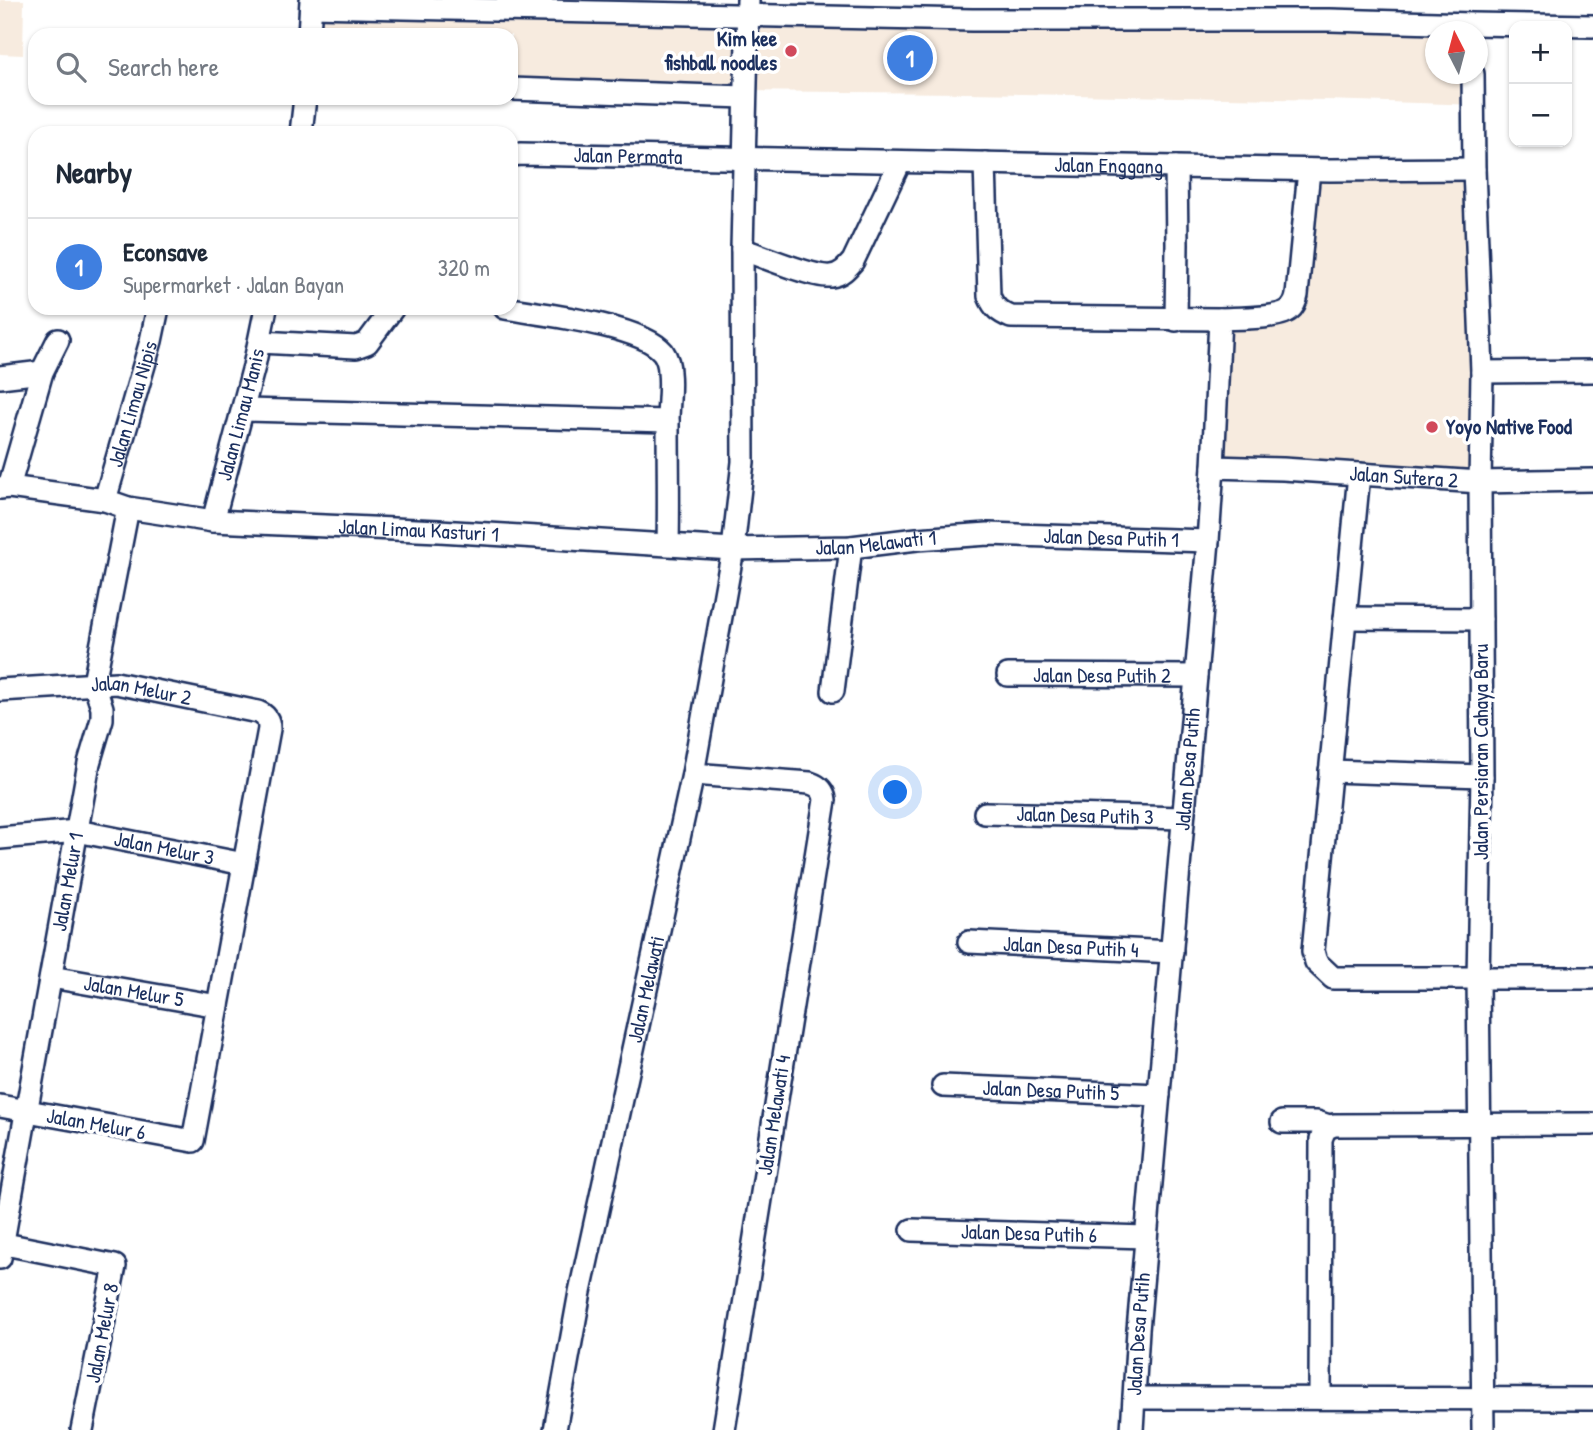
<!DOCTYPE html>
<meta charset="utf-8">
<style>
:root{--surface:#fff;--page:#f6f6f7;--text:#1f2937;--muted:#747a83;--line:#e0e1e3;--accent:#7c3aed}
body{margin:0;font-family:"Patrick Hand",sans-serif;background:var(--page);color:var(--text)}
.controls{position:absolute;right:21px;top:21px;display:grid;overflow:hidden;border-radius:14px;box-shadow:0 2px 5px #0004}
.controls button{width:63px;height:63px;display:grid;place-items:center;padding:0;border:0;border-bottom:2px solid var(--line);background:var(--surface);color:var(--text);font:35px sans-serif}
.compass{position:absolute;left:1425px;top:21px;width:63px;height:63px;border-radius:50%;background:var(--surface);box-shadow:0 2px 5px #0004;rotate:354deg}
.you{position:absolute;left:896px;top:793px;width:24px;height:24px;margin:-18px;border:5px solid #fff;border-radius:50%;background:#1a73e8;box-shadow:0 0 0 10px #1a73e833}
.badge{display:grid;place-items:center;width:46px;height:46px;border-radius:50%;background:var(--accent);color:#fff;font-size:23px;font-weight:700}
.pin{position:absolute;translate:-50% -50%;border:4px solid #fff;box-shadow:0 2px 7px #0006}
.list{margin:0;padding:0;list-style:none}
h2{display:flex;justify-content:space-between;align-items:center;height:91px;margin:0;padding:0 28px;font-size:30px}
h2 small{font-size:23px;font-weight:400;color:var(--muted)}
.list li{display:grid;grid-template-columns:46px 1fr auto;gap:21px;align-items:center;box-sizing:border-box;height:98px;padding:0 28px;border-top:2px solid var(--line)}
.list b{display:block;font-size:26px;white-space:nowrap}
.list p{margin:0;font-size:23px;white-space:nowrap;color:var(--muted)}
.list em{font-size:23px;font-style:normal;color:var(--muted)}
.icon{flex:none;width:38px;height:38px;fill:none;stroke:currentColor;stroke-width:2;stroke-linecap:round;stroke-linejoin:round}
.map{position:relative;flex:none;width:1593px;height:1430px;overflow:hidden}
.search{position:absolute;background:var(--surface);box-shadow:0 2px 5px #0004;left:28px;top:28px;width:490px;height:77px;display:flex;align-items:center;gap:18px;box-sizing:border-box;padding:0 24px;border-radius:21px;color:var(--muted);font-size:26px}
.panel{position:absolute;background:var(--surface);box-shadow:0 2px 5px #0004;left:28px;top:126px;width:490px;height:189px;border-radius:21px}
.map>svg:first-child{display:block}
</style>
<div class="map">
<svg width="1593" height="1430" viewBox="0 0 1593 1430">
<rect width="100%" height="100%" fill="#fff"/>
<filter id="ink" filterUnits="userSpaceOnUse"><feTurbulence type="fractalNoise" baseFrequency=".0143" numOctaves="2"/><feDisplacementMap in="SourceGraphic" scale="14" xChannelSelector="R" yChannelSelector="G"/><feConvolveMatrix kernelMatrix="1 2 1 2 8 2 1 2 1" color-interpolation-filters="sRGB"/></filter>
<g filter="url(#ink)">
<path fill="#f7ebdf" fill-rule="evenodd" d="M0,0H24L23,55L0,54Z
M304,0L1477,19L1479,105L1326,100L969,93L739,91L511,83V35H302ZM1436,32H1478V74H1436Z
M1314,163L1468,164L1474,473L1220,458L1226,325L1294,315Z"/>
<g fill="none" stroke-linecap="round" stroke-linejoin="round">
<g stroke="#1b2f5e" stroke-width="26">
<g id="minor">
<path d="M311,6L972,20H1330L1472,24L1593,26"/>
<path d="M309,35L311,0"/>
<path d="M1473,74L1474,169L1482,372L1480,482L1482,776L1478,978L1483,1430"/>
<path d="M511,89L745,97"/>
<path d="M301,133L305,98"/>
<path id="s1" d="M511,155L521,154L1330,170L1474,169"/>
<path d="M985,163L989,296C994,308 999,312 1011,317L1220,319"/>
<path d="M742,249C761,256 814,278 831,276C841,275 847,268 853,261L900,162"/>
<path d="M505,308C540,314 641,325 663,352C667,358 669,365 669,372C671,388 668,405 668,421C668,462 669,503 668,544"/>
<path d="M1176,320L1177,244L1176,167"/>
<path d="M260,342L356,347L367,343L393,308"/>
<path d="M1482,372L1593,371"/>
<path d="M0,377L42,372"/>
<path d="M243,410L668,421"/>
<path id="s2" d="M1213,467L1283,469L1480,482L1593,480"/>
<path d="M1359,474L1313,951L1316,962L1333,978H1593"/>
<path d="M9,487L42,372L58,340"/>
<path id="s3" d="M0,488L9,487L105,500L128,508L213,521L439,531L733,549L851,547L917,539L988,534L1208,541"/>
<path id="s4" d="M105,500L151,341L158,308"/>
<path id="s5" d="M213,521L254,366L266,308"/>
<path d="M1345,618L1481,619"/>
<path id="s6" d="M1008,675L1196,676"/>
<path id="s7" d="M0,690L116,683L258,712C266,715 269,720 269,729L193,1141L0,1106"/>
<path d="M833,691L851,547"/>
<path d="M1330,771L1482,776"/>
<path d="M693,774L810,783C819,786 824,790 825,800L724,1430"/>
<path id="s8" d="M985,813L1183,818"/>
<path id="s9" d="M0,838L77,831L244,864"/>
<path id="s10" d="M969,942L1172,952"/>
<path id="s11" d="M51,977L218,1006"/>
<path id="s12" d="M943,1086L1159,1095"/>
<path d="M1282,1122H1317L1329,1126"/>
<path id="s13" d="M912,1230L1146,1237"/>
<path d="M0,1243L115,1266L82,1430"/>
<path id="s14" d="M0,1258L89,763L102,719V708L94,683L128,508"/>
<path d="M1134,1398L1593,1399"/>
<path d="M1320,1398L1321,1139L1325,1129L1334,1125L1593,1124"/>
<path id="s15" d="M555,1430L580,1292L693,774L733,549L743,462L742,249L748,0"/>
<path id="s16" d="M1132,1430L1138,1330L1208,541L1213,467L1220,319C1235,318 1278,319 1289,310C1294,306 1296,301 1297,295L1309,170"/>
</g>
</g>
<use href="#minor" stroke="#fff" stroke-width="21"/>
</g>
</g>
<g fill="#d1495b" stroke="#fff" stroke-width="2.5">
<circle cx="791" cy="51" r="7"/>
<circle cx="1432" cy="427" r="7"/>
</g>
<g text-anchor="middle" stroke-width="7" stroke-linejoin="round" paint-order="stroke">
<g font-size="21" font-weight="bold" fill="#1b2f5e" stroke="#fff" text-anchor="end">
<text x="777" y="46">Kim kee<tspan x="777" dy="24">fishball noodles</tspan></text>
<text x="1446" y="434" text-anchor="start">Yoyo Native Food</text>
</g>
<g font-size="21" fill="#1b2f5e" stroke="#fff">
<text dy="7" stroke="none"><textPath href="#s1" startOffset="117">Jalan Permata</textPath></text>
<text dy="7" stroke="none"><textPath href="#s1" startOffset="598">Jalan Enggang</textPath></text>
<text dy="7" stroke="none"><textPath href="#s4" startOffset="100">Jalan Limau Nipis</textPath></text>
<text dy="7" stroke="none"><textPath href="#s5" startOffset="110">Jalan Limau Manis</textPath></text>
<text dy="7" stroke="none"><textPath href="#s2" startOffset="191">Jalan Sutera 2</textPath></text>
<text dy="7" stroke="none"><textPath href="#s3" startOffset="422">Jalan Limau Kasturi 1</textPath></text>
<text dy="7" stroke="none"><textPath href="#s3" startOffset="1116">Jalan Desa Putih 1</textPath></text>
<text dy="7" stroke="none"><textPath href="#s3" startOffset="880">Jalan Melawati 1</textPath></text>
<text dy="7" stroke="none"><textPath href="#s6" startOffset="94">Jalan Desa Putih 2</textPath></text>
<text dy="7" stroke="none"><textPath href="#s7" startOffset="142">Jalan Melur 2</textPath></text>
<text transform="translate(1481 752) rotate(-90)" y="7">Jalan Persiaran Cahaya Baru</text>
<text dy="7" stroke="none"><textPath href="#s16" startOffset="663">Jalan Desa Putih</textPath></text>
<text dy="7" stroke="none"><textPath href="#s8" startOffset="100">Jalan Desa Putih 3</textPath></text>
<text dy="7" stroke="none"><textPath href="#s9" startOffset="166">Jalan Melur 3</textPath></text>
<text dy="7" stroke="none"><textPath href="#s14" startOffset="382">Jalan Melur 1</textPath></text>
<text dy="7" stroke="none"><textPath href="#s10" startOffset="102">Jalan Desa Putih 4</textPath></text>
<text dy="7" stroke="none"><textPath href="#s15" startOffset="450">Jalan Melawati</textPath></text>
<text dy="7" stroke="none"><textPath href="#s11" startOffset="84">Jalan Melur 5</textPath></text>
<text dy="7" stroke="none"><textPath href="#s12" startOffset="108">Jalan Desa Putih 5</textPath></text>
<text transform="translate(774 1115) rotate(-81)" y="7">Jalan Melawati 4</text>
<text transform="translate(96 1124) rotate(10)" y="7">Jalan Melur 6</text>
<text dy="7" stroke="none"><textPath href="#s13" startOffset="117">Jalan Desa Putih 6</textPath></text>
<text transform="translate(102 1333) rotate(-79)" y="7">Jalan Melur 8</text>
<text dy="7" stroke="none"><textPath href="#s16" startOffset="96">Jalan Desa Putih</textPath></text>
</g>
</g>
</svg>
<div class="controls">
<button>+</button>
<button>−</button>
</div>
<svg class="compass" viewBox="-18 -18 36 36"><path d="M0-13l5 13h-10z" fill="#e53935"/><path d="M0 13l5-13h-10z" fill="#747a83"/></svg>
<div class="you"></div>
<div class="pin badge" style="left:910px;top:58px;background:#3f7fe0">1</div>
<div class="search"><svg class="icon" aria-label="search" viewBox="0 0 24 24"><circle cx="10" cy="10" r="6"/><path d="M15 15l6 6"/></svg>Search here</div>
<section class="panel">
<h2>Nearby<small></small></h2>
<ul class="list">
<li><span class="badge" style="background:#3f7fe0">1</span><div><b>Econsave</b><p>Supermarket · Jalan Bayan</p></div><em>320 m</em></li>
</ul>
</section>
</div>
